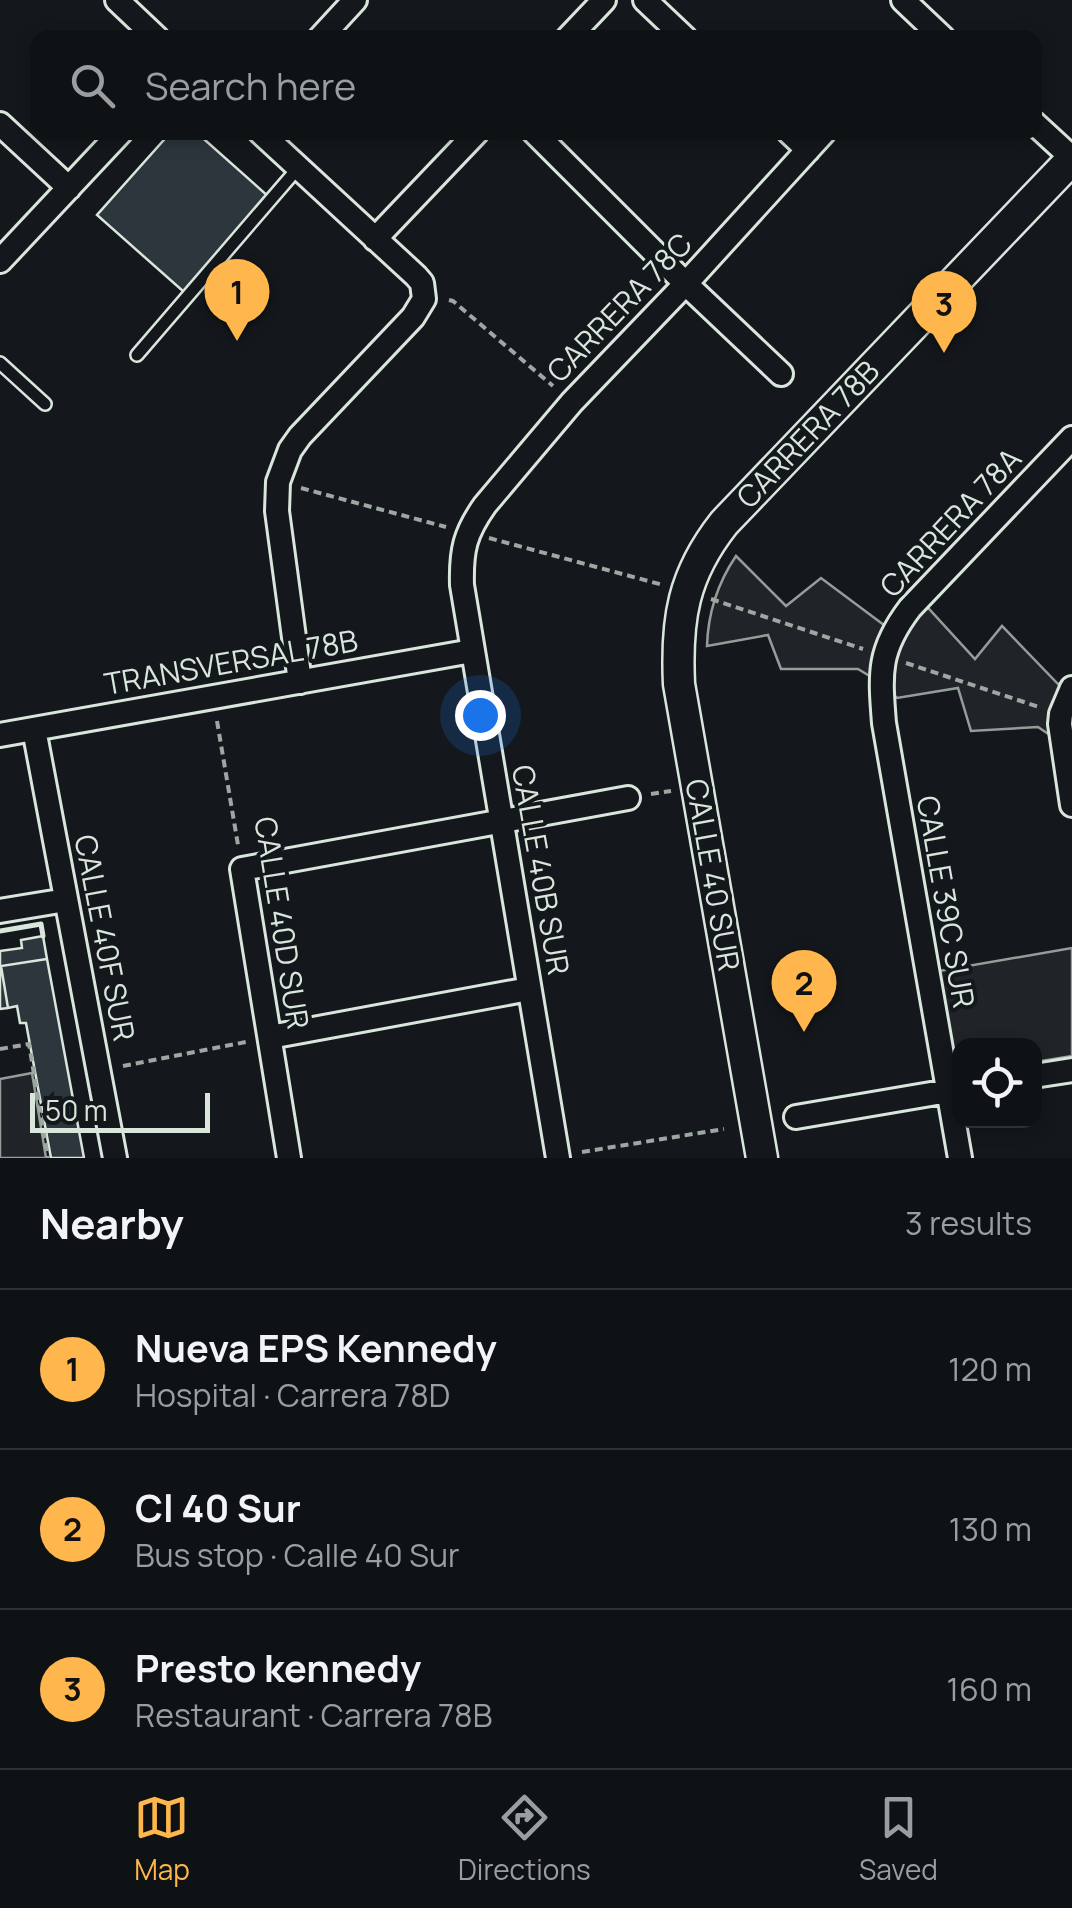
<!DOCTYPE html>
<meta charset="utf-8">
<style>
:root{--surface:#0f1215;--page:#181b1e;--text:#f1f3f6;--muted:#9b9ea0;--line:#2f3234;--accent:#ffb74d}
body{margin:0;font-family:Manrope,sans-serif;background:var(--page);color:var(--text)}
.controls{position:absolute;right:30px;bottom:30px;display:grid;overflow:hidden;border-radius:20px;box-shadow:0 5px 15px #0003}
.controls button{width:90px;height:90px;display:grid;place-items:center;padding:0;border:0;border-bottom:2px solid var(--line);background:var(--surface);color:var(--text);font:50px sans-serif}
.scale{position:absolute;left:30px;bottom:25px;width:180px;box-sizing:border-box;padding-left:10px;border:5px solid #d8e6dc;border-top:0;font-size:28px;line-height:35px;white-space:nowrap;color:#d8e6dc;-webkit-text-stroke:8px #14181c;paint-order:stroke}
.you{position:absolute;left:480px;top:715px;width:35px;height:35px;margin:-25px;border:8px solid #fff;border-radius:50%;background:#1a73e8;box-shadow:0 0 0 15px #1a73e833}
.badge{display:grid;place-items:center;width:65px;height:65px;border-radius:50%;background:var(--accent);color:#111;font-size:32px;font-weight:700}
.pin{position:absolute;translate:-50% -82px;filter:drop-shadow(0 2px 5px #0008)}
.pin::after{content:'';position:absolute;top:52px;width:35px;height:30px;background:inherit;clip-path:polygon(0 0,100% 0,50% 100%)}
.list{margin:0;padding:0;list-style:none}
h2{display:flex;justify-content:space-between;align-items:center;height:130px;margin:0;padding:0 40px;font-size:42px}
h2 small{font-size:32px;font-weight:400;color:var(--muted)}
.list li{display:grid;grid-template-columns:65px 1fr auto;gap:30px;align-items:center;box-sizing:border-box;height:160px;padding:0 40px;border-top:2px solid var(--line)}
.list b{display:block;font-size:38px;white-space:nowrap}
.list p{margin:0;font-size:32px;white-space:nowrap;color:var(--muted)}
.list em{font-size:32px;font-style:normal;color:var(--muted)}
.icon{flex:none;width:55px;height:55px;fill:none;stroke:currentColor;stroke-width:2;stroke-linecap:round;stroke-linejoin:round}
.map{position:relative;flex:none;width:1072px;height:1158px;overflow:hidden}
.search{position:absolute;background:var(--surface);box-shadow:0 5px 15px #0003;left:30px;right:30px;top:30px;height:110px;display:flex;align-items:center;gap:25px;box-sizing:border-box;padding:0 35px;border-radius:20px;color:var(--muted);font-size:38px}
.sheet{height:610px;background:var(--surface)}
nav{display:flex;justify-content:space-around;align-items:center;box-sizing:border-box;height:140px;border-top:2px solid var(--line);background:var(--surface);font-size:28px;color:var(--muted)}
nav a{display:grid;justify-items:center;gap:5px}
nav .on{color:var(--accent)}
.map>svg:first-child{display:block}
</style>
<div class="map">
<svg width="1072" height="1158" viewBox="0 0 1072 1158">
<rect width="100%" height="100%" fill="#14181c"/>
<path fill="#202428" stroke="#939e99" stroke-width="2.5" d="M736,556L786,606L821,578L892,631L919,598L975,659L1002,626L1058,684L1072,677V750L1038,727L971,731L958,688L897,698L881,683L858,669H781L768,635L707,646C708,612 717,584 736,556Z
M1072,948V1056L1035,1062L1034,1046H960L959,1070L955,1062L939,971Z
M32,1073L46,1158H0V1079Z"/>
<path fill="#2c363c" stroke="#d8e6dc" stroke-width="2.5" d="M171,132H196L269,197L184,292L97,215Z
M43,936L47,959L1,966L8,1008L0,1009V951L22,948L21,940Z
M47,959L84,1158H51L26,1023H20L17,1006L8,1008L1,966Z"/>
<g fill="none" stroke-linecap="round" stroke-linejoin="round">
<g stroke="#d8e6dc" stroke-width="16">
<path id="lane" d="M137,355L298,168
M0,363L45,404"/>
</g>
<g stroke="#d8e6dc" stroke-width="28">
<path id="street" d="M117,0L157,38
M645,0L685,38
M903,0L943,38
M320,38L355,0
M568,38L604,0
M1034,123L1072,158
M0,124L69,188
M260,132L416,276L422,283L424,299L413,317L300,436L290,450L278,482L277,511L300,682
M534,132L686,284L781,374
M789,132L808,150
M375,239L477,132
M0,261L121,132
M1072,688L1061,714L1060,724L1072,805
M34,729L115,1158
M0,735L472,651
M0,911L66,900
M270,1037L529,989
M1034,1076L1072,1070
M796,1117L960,1089
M289,1158L242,869L628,798
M558,1158L462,585C461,550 465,533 485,505L572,402L691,278L824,132
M960,1158L884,723C880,673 878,650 910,608L1072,438"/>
</g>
<g stroke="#d8e6dc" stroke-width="35">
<g id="secondary">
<path id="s1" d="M762,1158L679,684C676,619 683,575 724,523L1072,159"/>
</g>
</g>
<path stroke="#9da8a2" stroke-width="4" stroke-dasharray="8 5" stroke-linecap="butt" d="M449,300L453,301L553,386
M301,488L446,527
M489,538L663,585
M711,599L863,649
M906,663L1039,707
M217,721L238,845
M651,794L671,791
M0,1049L29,1044L48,1158
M123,1066L246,1042
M582,1152L724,1129"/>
<use href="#lane" stroke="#14181c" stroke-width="11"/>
<use href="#street" stroke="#14181c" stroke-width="22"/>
<use href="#secondary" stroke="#14181c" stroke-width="30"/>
<path stroke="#d8e6dc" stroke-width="5" d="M0,931L41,924L43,936"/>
</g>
<g text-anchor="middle" stroke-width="8" stroke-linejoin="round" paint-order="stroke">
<g font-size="30" fill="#d8e6dc" stroke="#14181c">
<text transform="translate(620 308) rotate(-46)" y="10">CARRERA 78C</text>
<text dy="10" stroke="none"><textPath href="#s1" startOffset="775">CARRERA 78B</textPath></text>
<text transform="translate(951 523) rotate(-47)" y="10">CARRERA 78A</text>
<text transform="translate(231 663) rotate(-10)" y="10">TRANSVERSAL 78B</text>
<text transform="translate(540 870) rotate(80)" y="10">CALLE 40B SUR</text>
<text transform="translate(712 875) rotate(80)" y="10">CALLE 40 SUR</text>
<text transform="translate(945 902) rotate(80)" y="10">CALLE 39C SUR</text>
<text transform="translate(281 923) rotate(81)" y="10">CALLE 40D SUR</text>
<text transform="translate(104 938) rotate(79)" y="10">CALLE 40F SUR</text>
</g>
</g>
</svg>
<div class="controls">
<button><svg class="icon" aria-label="locate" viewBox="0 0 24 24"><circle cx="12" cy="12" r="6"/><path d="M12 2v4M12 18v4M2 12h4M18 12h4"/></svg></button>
</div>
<div class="scale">50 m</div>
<div class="you"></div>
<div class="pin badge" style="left:237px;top:341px">1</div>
<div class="pin badge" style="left:804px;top:1032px">2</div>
<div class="pin badge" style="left:944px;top:353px">3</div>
<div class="search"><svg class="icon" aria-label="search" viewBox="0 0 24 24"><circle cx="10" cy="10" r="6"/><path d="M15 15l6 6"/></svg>Search here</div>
</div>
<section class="sheet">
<h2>Nearby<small>3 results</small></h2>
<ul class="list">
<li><span class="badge">1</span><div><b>Nueva EPS Kennedy</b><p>Hospital · Carrera 78D</p></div><em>120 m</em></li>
<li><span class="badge">2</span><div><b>Cl 40 Sur</b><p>Bus stop · Calle 40 Sur</p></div><em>130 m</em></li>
<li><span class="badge">3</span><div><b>Presto kennedy</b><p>Restaurant · Carrera 78B</p></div><em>160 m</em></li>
</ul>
</section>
<nav>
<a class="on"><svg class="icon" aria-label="map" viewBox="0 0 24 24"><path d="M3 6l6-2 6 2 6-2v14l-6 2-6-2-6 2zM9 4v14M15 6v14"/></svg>Map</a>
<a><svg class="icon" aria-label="directions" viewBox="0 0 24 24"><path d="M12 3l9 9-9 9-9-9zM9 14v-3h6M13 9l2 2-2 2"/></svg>Directions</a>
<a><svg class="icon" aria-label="saved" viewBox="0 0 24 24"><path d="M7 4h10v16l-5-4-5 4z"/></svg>Saved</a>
</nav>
